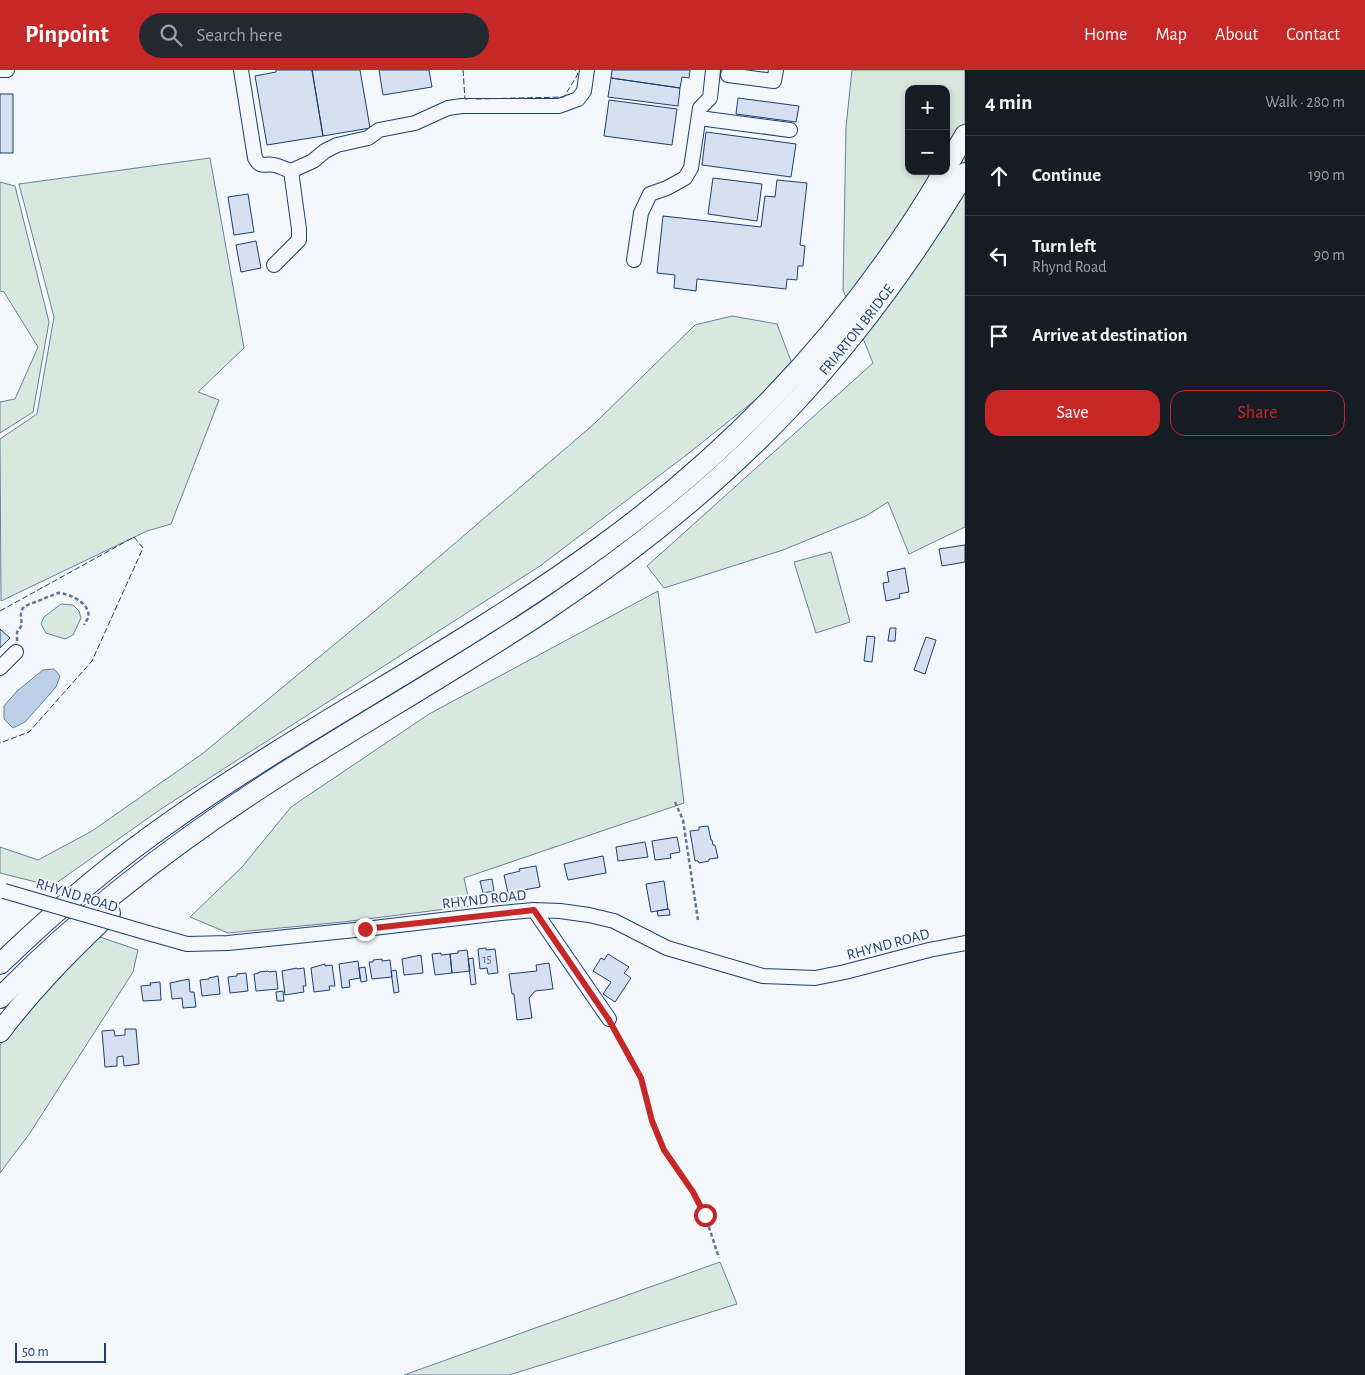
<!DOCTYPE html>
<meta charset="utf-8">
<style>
:root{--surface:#171b24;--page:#242831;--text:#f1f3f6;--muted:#9ea1a6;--line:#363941;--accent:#c62828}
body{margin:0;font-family:"Alegreya Sans",sans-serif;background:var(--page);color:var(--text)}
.controls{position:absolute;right:15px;top:15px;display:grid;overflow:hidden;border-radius:10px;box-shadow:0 2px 8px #0003}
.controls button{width:45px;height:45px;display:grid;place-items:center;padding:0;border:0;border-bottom:1px solid var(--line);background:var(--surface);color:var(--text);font:25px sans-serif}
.scale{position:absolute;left:15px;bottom:12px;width:91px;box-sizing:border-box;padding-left:5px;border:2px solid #1d3f73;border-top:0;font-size:14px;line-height:18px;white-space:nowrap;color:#1d3f73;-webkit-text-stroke:4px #f4f7fb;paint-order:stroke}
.stop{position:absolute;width:15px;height:15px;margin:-11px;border:4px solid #c62828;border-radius:50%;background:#fff}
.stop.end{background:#c62828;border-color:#fff;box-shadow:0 1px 5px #0008}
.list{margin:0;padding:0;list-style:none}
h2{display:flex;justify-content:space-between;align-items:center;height:65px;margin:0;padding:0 20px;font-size:21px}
h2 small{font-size:16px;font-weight:400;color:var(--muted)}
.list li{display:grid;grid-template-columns:32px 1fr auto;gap:15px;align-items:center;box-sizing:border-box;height:80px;padding:0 20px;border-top:1px solid var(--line)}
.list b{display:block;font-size:19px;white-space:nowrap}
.list p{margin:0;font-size:16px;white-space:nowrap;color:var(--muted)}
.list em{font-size:16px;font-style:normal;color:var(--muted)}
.actions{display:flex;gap:10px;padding:15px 20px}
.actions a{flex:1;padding:11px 0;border:1px solid var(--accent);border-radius:15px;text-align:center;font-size:18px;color:var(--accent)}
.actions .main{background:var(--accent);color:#fff}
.icon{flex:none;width:28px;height:28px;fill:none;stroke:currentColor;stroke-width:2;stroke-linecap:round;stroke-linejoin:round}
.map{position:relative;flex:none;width:965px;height:1305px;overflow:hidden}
header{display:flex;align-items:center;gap:30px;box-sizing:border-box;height:70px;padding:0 25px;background:var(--accent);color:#fff}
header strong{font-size:24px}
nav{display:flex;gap:28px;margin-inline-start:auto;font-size:18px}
.search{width:350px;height:45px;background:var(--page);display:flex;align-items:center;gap:12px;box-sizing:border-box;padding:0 18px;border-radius:28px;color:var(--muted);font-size:19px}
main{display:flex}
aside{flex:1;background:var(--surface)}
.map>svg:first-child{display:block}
</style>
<header>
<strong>Pinpoint</strong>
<div class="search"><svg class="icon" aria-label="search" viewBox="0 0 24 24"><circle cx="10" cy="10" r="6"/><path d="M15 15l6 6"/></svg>Search here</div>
<nav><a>Home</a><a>Map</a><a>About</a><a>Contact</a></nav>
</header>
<main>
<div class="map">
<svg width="965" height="1305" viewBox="0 0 965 1305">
<rect width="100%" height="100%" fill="#f4f7fb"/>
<path fill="#d7e8df" stroke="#687fa3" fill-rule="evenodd" d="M852,0H965V457L909,484L888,432L866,446L783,480L664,518L647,496L873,293L843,220L846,57ZM909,19H946V101H909Z
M210,88L244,278L198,322L219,330L171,454L147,461L1,531L0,369L37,344L54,247L19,114Z
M0,112L15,116L49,252L33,342L0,363V332L15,329L38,277L4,222L0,221Z
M732,246L777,254L794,299L689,383L540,496L161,739L52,816L0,803V777L38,790L92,761L202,684L405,516L594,354L695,255Z
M831,482L850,552L816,563L794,492Z
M658,521L684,733L464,808L470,836L343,852L228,863L190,847L242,797L291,737L429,644Z
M61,534L73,535L79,541L81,548L73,565L65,569L46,563L41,554L44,547Z
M94,865L138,880L133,902L30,1063L0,1103V975L59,905Z
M720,1192L737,1234L509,1305H404Z"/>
<path fill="#bed0e5" stroke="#687fa3" d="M54,599L60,606L56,617L25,652L13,658L4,649V636L17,621L43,600Z"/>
<path fill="#d5e0f0" stroke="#1d3f73" d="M276,0H312L323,66L267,75L255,6L276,2Z
M312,0H360L370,58L323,66Z
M379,0H429L432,17L383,25Z
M612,0H690L689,8L682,7L680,18L611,8Z
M611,8L680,18L678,36L608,27Z
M0,24H13V83H0Z
M738,28L799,36L796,52L736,44Z
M609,30L677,39L672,75L604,66Z
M706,62L796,74L791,107L702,95Z
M713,108L762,114L757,151L708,144Z
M777,110L807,113L800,175L805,176L803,196H798L797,210L787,209L786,219L697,209L696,221L674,218L675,205L657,203L663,146L761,157L765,126L775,127Z
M248,124L254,162L234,165L228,127Z
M256,171L261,198L241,202L236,175Z
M965,475V492L942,496L939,479Z
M905,498L909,522L899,524L900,528L886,531L883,513L889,512L887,502Z
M890,558H896L895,571H888Z
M0,559L10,568L0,578Z
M867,566L875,567L872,592L864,591Z
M926,567L936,570L925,604L914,600Z
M708,756L711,770H712L713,775H715L718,788L709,789V791L699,793L698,791H695L690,761L699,760V757Z
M677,767L680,782L670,784L671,788L655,790L652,771Z
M645,772L648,787L618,791L616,777Z
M603,786L606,803L568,810L564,794Z
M536,796L540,817L508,823L504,805L520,801L519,799Z
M492,809L494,821L483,823L480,811Z
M664,811L668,839L651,842L646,814Z
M668,839H669L670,845L658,846L657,841Z
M486,878V880L495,879L498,903L488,904L487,898L480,899L478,879Z
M467,880L470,901L452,903L450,884L458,883V881Z
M441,883V885L450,884L452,903L435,905L432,884Z
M608,884L629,897L624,903L631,908L615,932L603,924L611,912L593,901L601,888L604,890Z
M421,885L423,903L404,905L402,889Z
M473,888L476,914L471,915L468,889Z
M382,889V891L390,890L392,907L372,909L369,892H373V890Z
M358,891L360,908L349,910L350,917L342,918L339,894Z
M549,893L553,919L535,921L529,928L532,948L517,950L514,924H512L509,904L537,901L536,895Z
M325,894V896L332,895L335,916H329L330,920L314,922L311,898Z
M365,897L367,911L361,912L359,898Z
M297,898V899L304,898L306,916H303L304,922L285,925L282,901Z
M396,900L399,922L394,923L391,901Z
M268,901L269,902L276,901L278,919L256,921L254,904L259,903V902Z
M246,903L248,921L230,923L228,907L237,906V904Z
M218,906L220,924L202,926L200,910L209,909V908Z
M189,909L190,922H194L196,937L183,938L182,928L172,929L170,913Z
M160,912L161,930L143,931L141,916L151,915L150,913Z
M283,921L284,931H277L276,922Z
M125,959H136L139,994L124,996L123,986L117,987V996L105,997L102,961L114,960L115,966L125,965Z"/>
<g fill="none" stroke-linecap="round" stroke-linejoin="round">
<g stroke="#1d3f73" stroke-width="16">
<path id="minor" d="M0,0H7
M241,0L255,88C261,99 264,93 274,95C279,96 285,99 291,101L313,91L325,81L337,75L368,68L379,60L415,53L448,38L462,36H559L578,29L584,21L587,0
M728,5L774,11L776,0
M699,48L790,60
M634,190L641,143L650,124L667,118L685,108L691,98L700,38L710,28L713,0
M274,195L299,170V159L291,101
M0,598L16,582
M534,840L609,949
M148,863L187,874L228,873L365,859L501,843L534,840L560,841L589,845L614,851L667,878L763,906L815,908L845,902L929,880L965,873"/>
</g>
<g stroke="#1d3f73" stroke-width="22">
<g id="highway">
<path d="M946,98L965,65"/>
<path d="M0,894C54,842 111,793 173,750C311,653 463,577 600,477C741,375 856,251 944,101"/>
<path id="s1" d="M0,928C84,841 180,769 282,704C369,649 459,598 545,541C632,483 716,416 788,340C856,268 914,188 965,103"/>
<path d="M0,962C33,918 71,880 110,843"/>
</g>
</g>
<path stroke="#5e769c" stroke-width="2.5" stroke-dasharray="4 2.5" stroke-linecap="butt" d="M17,571V562L22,555C21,548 19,541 25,536L58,523C69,523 92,534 88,548C87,550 85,553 84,555
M675,732L683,750L698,850
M614,959L641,1008L652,1051L664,1080L693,1122L705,1145L719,1188"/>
<use href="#minor" stroke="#f4f7fb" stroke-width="14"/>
<use href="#highway" stroke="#f4f7fb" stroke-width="20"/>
<g stroke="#1d3f73" stroke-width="16" stroke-linecap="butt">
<path id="minor-bridge" d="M4,821L148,863"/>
</g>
<use href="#minor-bridge" stroke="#f4f7fb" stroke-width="14"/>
<path stroke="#1d3f73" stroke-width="1" stroke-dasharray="6 2.5" stroke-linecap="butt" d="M463,0L465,29H468
M476,29L564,27L578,4L575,0
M0,541L134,467L143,478L92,591L29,662L0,673"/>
</g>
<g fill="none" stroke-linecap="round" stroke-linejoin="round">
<path stroke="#c62828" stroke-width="6" d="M365,859L534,840L609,950L641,1008L652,1051L664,1080L693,1122L705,1145"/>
</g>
<g text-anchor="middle" stroke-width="4" stroke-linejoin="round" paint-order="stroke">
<g font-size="12" fill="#4b6792">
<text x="487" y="893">15</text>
</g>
<g font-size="15" fill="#1d3f73" stroke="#f4f7fb">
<text dy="5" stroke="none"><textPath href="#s1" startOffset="1092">FRIARTON BRIDGE</textPath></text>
<text transform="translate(77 825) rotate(17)" y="5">RHYND ROAD</text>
<text transform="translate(484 829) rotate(-6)" y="5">RHYND ROAD</text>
<text transform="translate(888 874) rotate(-15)" y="5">RHYND ROAD</text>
</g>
</g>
</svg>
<div class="controls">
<button>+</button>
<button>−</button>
</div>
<div class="scale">50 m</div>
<div class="stop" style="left:705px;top:1145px"></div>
<div class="stop end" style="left:365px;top:859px"></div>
</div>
<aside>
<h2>4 min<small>Walk · 280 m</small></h2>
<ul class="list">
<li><svg class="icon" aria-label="ahead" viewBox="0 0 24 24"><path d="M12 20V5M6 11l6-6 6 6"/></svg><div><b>Continue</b></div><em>190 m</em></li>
<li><svg class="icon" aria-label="left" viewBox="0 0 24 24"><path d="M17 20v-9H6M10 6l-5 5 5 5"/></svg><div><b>Turn left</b><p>Rhynd Road</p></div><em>90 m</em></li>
<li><svg class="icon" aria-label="arrive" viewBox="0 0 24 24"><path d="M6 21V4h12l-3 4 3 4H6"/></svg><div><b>Arrive at destination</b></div></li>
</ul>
<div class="actions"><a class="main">Save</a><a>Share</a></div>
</aside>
</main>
